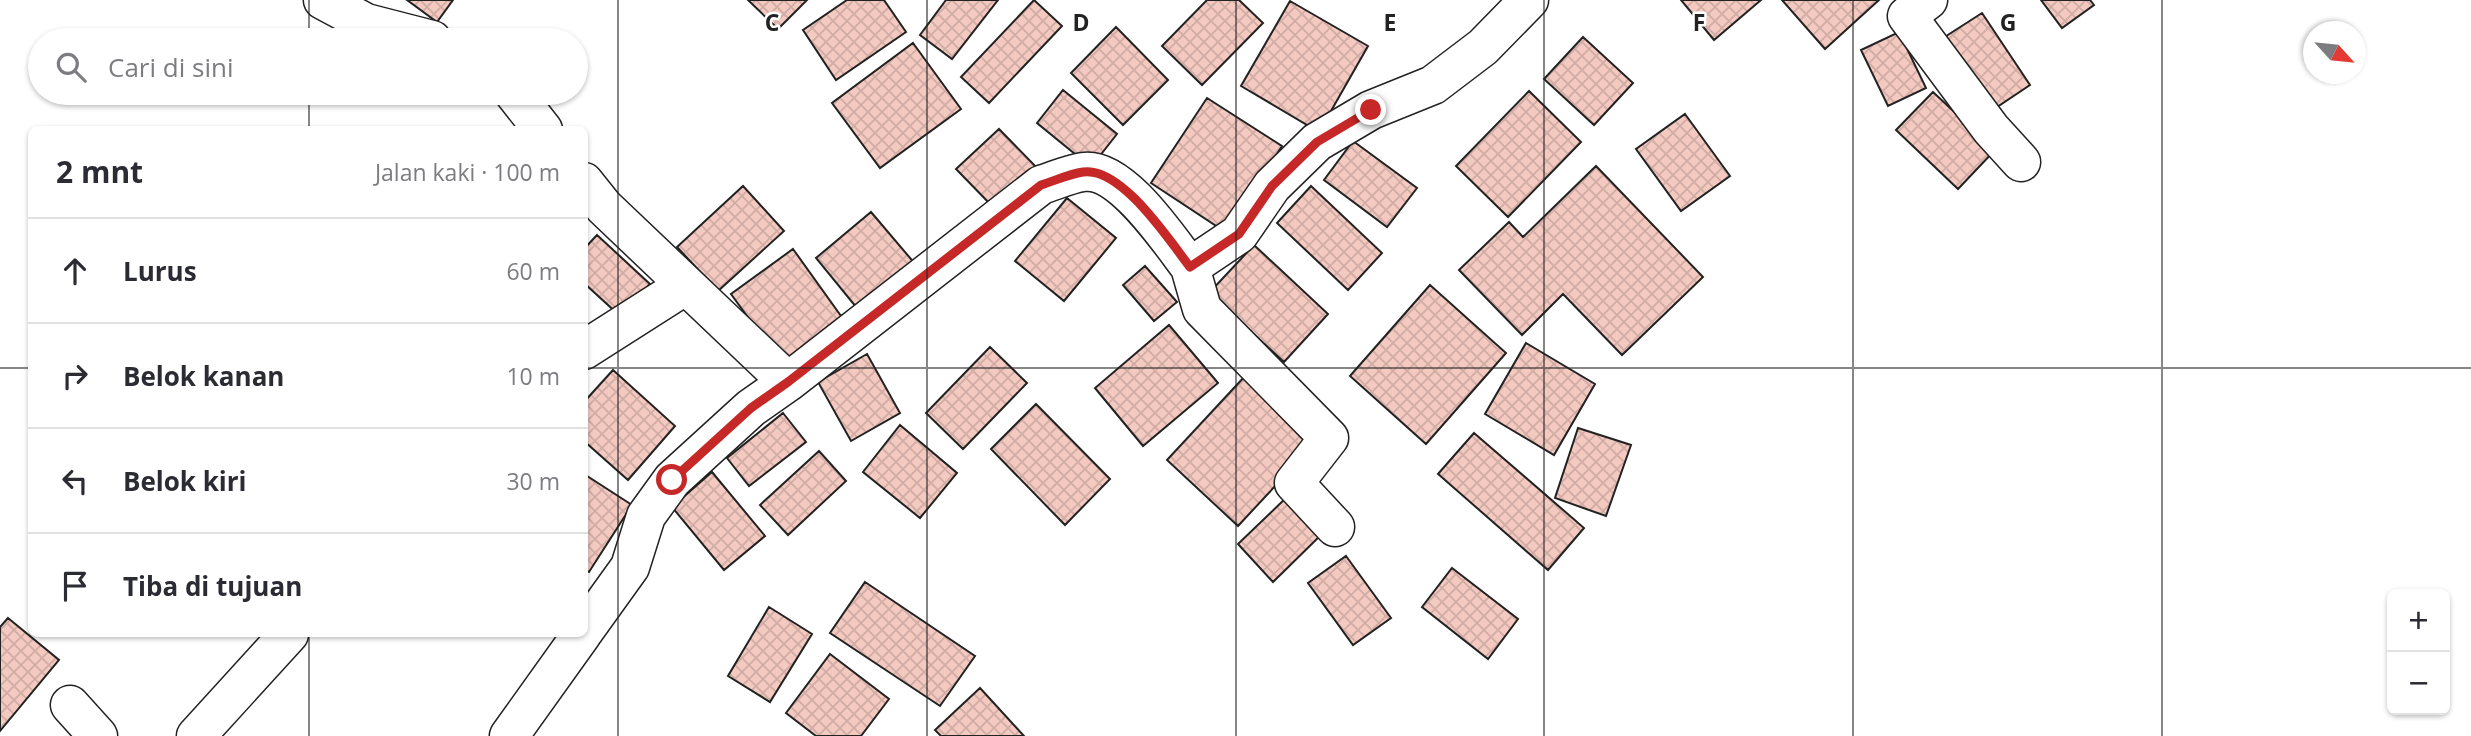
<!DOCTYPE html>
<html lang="id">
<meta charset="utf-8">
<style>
:root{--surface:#fff;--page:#f2f2f3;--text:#2b2b33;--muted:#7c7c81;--line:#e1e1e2}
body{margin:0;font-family:"Open Sans",sans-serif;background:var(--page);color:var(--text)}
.controls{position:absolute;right:21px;bottom:21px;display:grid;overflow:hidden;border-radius:10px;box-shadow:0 2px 5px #0004}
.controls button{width:63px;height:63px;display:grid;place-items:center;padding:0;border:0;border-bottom:2px solid var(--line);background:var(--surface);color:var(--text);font:35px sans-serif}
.compass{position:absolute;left:2303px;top:21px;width:63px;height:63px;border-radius:50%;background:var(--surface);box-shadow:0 2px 5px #0004;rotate:117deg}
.stop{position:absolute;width:21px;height:21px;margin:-16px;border:5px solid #c62828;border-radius:50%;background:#fff}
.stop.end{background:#c62828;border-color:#fff;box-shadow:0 2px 7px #0008}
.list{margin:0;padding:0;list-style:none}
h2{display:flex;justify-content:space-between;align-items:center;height:91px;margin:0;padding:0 28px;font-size:30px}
h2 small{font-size:23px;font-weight:400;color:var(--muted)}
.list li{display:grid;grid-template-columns:46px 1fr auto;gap:21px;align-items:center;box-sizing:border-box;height:105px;padding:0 28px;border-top:2px solid var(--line)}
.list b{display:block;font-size:26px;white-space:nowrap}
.list em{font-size:23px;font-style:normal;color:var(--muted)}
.icon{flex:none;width:38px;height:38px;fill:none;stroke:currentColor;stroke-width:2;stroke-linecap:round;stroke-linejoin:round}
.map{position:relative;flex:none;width:2471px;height:736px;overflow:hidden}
.search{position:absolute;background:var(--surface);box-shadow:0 2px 5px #0004;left:28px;top:28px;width:560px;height:77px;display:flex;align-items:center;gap:18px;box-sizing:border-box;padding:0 24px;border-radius:38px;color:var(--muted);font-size:26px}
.panel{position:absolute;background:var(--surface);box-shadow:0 2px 5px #0004;left:28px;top:126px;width:560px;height:511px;border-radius:10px}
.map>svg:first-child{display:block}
</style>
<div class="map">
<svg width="2471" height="736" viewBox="0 0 2471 736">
<defs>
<pattern id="building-cross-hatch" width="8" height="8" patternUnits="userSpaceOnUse" patternTransform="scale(1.75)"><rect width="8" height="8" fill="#f3c9c0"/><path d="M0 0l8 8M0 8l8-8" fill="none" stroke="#d0aca5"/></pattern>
</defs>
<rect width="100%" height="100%" fill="#fff"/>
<path fill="url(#building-cross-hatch)" stroke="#222" stroke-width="2" d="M407,0H453L437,22Z
M748,0H807L778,29Z
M847,0H884L906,32L836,80L803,30Z
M946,0H998L952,59L920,35Z
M1034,0L1062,26L989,103L961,77Z
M1207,0H1239L1263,23L1202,85L1162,46Z
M1681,0H1761L1714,40Z
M1782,0H1879L1825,49Z
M2041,0H2090L2094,5L2062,28Z
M1290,1L1368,46L1319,132L1241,86Z
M1982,13L2030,85L1988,113L1940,40Z
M1116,27L1168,80L1123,125L1071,73Z
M1899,32L1926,88L1888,106L1861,50Z
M1583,37L1633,83L1594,125L1544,79Z
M913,43L961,109L880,168L832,103Z
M1063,90L1117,134L1091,167L1037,123Z
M1529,91L1581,142L1508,217L1456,166Z
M1933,92L1995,150L1958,189L1896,130Z
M1207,98L1282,146L1227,233L1151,183Z
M1685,114L1730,176L1681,211L1636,149Z
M999,129L1039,170L996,210L956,169Z
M1353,141L1417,188L1387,227L1324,180Z
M1596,166L1703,277L1622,355L1563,294L1522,335L1459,270L1509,222L1523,237Z
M743,186L784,231L718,291L677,247Z
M1311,186L1382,253L1348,290L1277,223Z
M1067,198L1116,238L1064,301L1015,261Z
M871,212L916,265L861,313L816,258Z
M597,235L650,284L620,316L584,283V249Z
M1254,245L1328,314L1284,362L1209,293Z
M793,249L846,323L784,367L731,294Z
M1145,266L1177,302L1154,321L1123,285Z
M1430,285L1506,353L1426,444L1350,376Z
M1169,325L1218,383L1143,446L1095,388Z
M1526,343L1595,384L1554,455L1485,414Z
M990,347L1027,383L963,449L926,413Z
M867,354L900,413L851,441L818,382Z
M613,370L675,426L628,480L584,441V402Z
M1246,375L1317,441L1238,526L1167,460Z
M1036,404L1110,479L1065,525L991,449Z
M783,413L806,442L749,486L727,458Z
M900,425L957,473L920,518L863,472Z
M1578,428L1631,445L1606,516L1555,498Z
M1474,433L1584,528L1548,570L1438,474Z
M819,451L846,481L788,535L760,505Z
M712,472L765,536L724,570L672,507Z
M584,474L632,505L589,572L584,569Z
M1288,496L1323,533L1273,582L1238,544Z
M1346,556L1391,618L1353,645L1308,583Z
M1452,568L1518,619L1488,659L1422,607Z
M865,582L975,656L940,706L830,633Z
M769,607L812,634L770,702L728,676Z
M8,618L59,660L0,731V627Z
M830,654L889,699L861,736H816L786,713Z
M980,688L1024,736H941L935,730Z"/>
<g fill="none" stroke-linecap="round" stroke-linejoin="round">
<g stroke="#222" stroke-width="41">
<path id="street" d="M323,0L366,23L432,40
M1928,0L1907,16L1991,129L2021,162
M514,93L543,130
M584,182L604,207L788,382
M1190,267L1202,309L1329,438L1294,483L1335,527
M584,350L686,285
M584,631L630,567L646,516L672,480L751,408L788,382L1041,185C1054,181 1069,174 1083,172C1121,166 1169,240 1190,267L1239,234L1272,186L1317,142L1371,110L1433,85L1483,47L1529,0
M70,705L98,736
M196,736L289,634
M509,736L582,634"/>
</g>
<use href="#street" stroke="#fff" stroke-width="38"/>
</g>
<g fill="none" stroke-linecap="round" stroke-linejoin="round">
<path stroke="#c62828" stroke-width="9" d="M672,480L751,408L788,382L1041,185C1054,181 1069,174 1083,172C1121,166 1169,240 1190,267L1239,234L1272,186L1317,142L1371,110"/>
</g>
<path fill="none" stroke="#222" stroke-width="2" stroke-opacity="0.55" d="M309,0V40M618,0V736M927,0V736M1236,0V736M1544,0V736M1853,0V736M2162,0V736M309,93V130M0,368H32M584,368H2471M309,634V736"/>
<g font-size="23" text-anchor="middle" font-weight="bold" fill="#222" stroke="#fff" stroke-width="5" stroke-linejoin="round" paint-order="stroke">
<text x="772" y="31">C</text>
<text x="1081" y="31">D</text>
<text x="1390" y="31">E</text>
<text x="1699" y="31">F</text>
<text x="2008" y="31">G</text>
</g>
</svg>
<div class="controls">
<button>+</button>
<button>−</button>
</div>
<svg class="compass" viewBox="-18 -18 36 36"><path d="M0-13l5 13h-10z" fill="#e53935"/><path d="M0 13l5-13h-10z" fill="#7c7c81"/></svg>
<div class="stop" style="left:672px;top:480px"></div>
<div class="stop end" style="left:1371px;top:110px"></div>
<div class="search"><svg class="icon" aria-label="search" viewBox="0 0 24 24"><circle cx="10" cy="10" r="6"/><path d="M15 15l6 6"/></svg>Cari di sini</div>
<section class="panel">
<h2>2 mnt<small>Jalan kaki · 100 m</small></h2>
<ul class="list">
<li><svg class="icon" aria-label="ahead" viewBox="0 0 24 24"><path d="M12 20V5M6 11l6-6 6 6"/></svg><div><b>Lurus</b></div><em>60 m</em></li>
<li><svg class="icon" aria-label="right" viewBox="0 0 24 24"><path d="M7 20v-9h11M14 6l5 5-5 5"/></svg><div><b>Belok kanan</b></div><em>10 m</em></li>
<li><svg class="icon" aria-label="left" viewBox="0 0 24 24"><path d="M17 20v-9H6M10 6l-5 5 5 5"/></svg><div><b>Belok kiri</b></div><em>30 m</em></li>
<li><svg class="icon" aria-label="arrive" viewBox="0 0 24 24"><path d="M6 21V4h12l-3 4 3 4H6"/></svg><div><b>Tiba di tujuan</b></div></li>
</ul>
</section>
</div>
